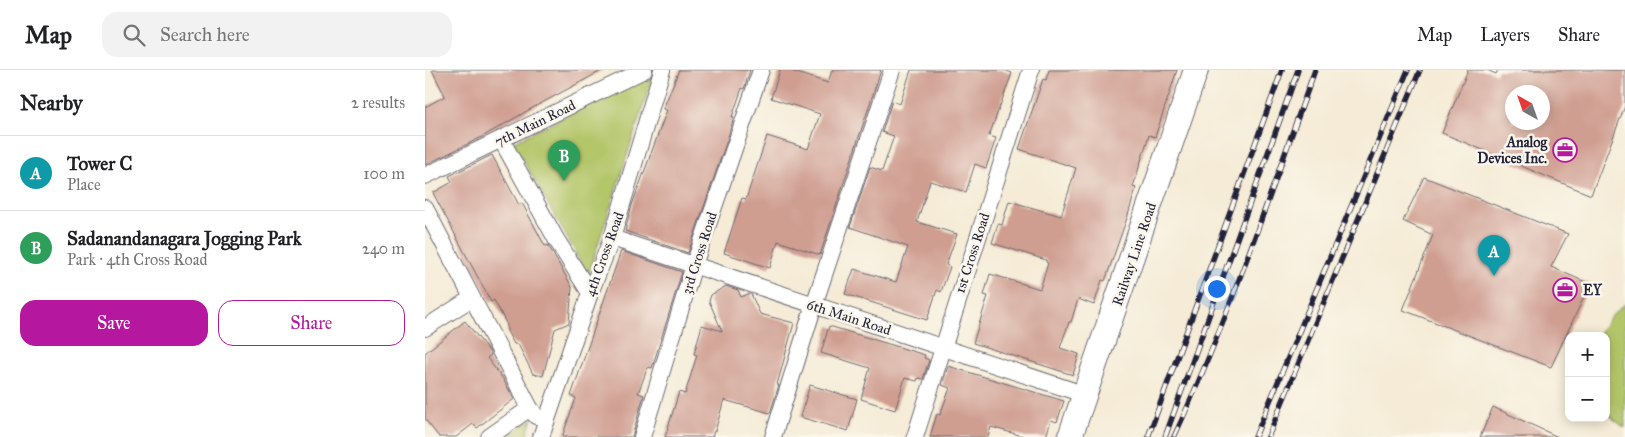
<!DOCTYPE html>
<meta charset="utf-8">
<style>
:root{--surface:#fff;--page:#f2f2f2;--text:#202124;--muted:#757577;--line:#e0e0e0;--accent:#b5179e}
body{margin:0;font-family:"IM FELL Great Primer",serif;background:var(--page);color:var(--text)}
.controls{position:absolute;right:15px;bottom:15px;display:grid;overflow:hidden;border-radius:10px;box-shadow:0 2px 12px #0003}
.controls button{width:45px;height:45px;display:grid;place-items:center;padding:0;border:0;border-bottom:1px solid var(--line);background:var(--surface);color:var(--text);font:25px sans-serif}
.compass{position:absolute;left:1080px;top:15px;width:45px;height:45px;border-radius:50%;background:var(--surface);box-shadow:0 2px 12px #0003;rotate:320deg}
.you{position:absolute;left:791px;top:218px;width:18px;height:18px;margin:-12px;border:4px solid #fff;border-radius:50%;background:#1a73e8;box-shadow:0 0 0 8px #1a73e833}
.badge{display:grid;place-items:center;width:32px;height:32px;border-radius:50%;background:var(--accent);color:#fff;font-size:16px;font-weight:700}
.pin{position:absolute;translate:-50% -41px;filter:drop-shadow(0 1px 2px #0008)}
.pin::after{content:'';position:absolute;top:26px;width:18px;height:15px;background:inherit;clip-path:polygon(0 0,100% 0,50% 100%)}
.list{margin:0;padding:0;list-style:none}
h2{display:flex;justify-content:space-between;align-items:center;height:65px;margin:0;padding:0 20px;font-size:21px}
h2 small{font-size:16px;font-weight:400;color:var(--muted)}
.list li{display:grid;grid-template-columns:32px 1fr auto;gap:15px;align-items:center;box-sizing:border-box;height:75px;padding:0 20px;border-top:1px solid var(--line)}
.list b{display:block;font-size:19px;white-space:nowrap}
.list p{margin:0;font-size:16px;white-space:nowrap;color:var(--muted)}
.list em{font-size:16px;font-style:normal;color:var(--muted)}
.actions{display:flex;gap:10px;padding:15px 20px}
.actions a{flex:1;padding:11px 0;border:1px solid var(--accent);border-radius:15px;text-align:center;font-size:18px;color:var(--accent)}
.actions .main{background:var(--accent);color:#fff}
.icon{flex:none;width:28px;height:28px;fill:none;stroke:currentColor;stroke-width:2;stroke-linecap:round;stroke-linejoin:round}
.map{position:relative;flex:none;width:1200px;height:367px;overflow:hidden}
header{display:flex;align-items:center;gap:30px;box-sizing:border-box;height:70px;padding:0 25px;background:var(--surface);border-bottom:1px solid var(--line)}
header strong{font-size:24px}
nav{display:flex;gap:28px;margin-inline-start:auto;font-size:18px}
.search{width:350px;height:45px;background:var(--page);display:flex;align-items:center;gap:12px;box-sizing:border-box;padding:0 18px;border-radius:15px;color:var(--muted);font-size:19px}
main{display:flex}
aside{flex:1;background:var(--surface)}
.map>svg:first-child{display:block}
</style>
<header>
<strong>Map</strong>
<div class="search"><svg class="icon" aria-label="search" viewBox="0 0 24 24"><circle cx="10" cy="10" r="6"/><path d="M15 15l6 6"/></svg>Search here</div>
<nav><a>Map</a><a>Layers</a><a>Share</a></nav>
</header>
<main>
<aside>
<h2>Nearby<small>2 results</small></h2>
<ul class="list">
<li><span class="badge" style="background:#0f9aa8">A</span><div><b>Tower C</b><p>Place</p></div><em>100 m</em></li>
<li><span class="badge" style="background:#2e9e5b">B</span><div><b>Sadanandanagara Jogging Park</b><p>Park · 4th Cross Road</p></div><em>240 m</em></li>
</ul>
<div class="actions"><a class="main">Save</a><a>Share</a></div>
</aside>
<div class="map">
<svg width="1200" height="367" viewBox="0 0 1200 367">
<rect width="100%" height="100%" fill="#fbf7ec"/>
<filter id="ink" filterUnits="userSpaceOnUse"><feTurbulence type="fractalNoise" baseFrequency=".02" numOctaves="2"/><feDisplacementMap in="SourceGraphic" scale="10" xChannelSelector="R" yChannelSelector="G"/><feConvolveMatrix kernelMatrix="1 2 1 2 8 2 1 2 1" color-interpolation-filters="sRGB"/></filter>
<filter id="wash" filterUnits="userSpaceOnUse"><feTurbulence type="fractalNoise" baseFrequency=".0096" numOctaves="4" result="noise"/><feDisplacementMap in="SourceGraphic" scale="20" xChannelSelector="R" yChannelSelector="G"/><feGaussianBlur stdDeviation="1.12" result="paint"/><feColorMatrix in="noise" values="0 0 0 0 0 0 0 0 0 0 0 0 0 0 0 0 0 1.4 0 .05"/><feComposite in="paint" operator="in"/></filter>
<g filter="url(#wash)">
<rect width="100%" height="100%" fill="#f5ebd6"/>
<path fill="#b4c66a" stroke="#6b7452" d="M229,3L163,205L88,72Z
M1200,234V358L1187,348L1181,340V266H1173C1180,253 1188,243 1200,234Z
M107,349L101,367H82Z"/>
<g id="blocks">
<path fill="#cf9e91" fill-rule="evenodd" d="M7,0H178L102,41L57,67L0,95V37L20,26Z
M254,0H325L319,19L317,18L307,47H309L302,70L263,183L200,161L207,135L242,40L238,39Z
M355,0H363L403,13L407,0H456L395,185L353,171L345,198L299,183L317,128L321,129L342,66L383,79L395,44L346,28Z
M486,0H579L587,3L564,66L571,68L561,98L550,94L541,122L505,111L492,152L532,164L521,195L525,197L516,222L512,220L502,250L420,224L429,199L471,212L483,177L425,157L445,97L457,101L469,66L457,62L467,31L475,34Z
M624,0H752L730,67L724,65L708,117L711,118L703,145L680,211L677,210L669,235L653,229L646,252H644L635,278L654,284L648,305L548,273L563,226L559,225L565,204L615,219L623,193L621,192V190L567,173L573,154L577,155L584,131L636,146L651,98L594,79L618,9L621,10Z
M1043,0H1062L1071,4L1073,0H1200V36L1166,125L1017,63ZM1088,22H1118V52H1088Z
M67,85L94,135L97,133L120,176L123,175L147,217L144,253L130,259L118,306L108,304L93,274H89L82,261V255L69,230L66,232L8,123L27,112L24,106Z
M999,107L1143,164L1126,197L1165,214L1126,297L978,240L1008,165L978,151Z
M196,181L257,202L227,298L223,297L213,323L219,325L207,367H137L151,328L146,326Z
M301,216L313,220L316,227L323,224H326L335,244L369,253L352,315H354L345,343L299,330L290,361H289L287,367H240L254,322L260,324L272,285L269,284L277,255L297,261L284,231L286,225Z
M40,251L64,281L66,285L62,288L78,309L89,329L52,358L48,354L31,367H14L0,349V283Z
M404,256L500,285L499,288L504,290L498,309L493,308L492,311L480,308L470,340L436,329L445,298L396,283Z
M523,296L639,331L632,352L626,350L621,367H601L566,357L563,367H505L512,344L515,345L525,318L517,315Z
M385,315L432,329L423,361L375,347Z
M1068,337L1133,367H1055Z"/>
</g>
</g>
<g filter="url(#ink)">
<use href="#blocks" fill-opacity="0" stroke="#6c6871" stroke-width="1"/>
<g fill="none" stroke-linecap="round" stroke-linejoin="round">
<g stroke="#6c6871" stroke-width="18">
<path id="street" d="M76,69L131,169L165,223
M0,106L219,0
M0,138L105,338
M187,168L661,325
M0,258L47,228
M64,367L105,338L111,346
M116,367L165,223L187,168L237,0
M217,367L269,195L336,0
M348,367L389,235L467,0
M490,367L606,0"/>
</g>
<g stroke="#6c6871" stroke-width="26">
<path id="secondary" d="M645,367L771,0"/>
</g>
<use href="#street" stroke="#fff" stroke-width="16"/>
<use href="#secondary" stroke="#fff" stroke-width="24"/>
<g stroke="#22223b" stroke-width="5.5">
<path id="rail" d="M723,367L857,0
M740,367L873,0
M749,367C804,248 845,123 890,0
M830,367L983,0
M843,367L995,0"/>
</g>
<use href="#rail" stroke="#fbf7ec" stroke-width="4" stroke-dasharray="11" stroke-linecap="butt"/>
</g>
</g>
<defs>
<g id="office-ring" transform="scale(1.25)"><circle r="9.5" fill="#fbf7ec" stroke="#b5179e" stroke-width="1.5"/><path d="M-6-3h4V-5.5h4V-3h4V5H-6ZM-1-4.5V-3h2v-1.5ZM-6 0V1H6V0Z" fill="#b5179e"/></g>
</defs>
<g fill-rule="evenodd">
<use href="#office-ring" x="1140" y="80"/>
<use href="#office-ring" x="1140" y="220"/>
</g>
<g text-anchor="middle" stroke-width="5" stroke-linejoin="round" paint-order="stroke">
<g font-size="14" fill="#22223b" stroke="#fbf7ec">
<text transform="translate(110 53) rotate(-26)" y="5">7th Main Road</text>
<text transform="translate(274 183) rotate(-72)" y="5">3rd Cross Road</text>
<text transform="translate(547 183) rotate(-72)" y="5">1st Cross Road</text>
<text transform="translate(179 184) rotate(-70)" y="5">4th Cross Road</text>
<text transform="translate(709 184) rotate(-71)" y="5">Railway Line Road</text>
<text transform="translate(424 247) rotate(18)" y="5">6th Main Road</text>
</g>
<g font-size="14" font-weight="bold" fill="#22223b" stroke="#fbf7ec" text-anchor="end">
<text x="1122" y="77">Analog<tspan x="1122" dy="16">Devices Inc.</tspan></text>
<text x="1158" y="225" text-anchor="start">EY</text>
</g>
</g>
</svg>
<div class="controls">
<button>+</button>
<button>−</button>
</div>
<svg class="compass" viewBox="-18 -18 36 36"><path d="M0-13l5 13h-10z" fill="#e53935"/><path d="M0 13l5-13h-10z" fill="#757577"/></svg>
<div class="you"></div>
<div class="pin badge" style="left:1069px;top:206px;background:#0f9aa8">A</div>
<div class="pin badge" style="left:139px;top:111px;background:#2e9e5b">B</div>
</div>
</main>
